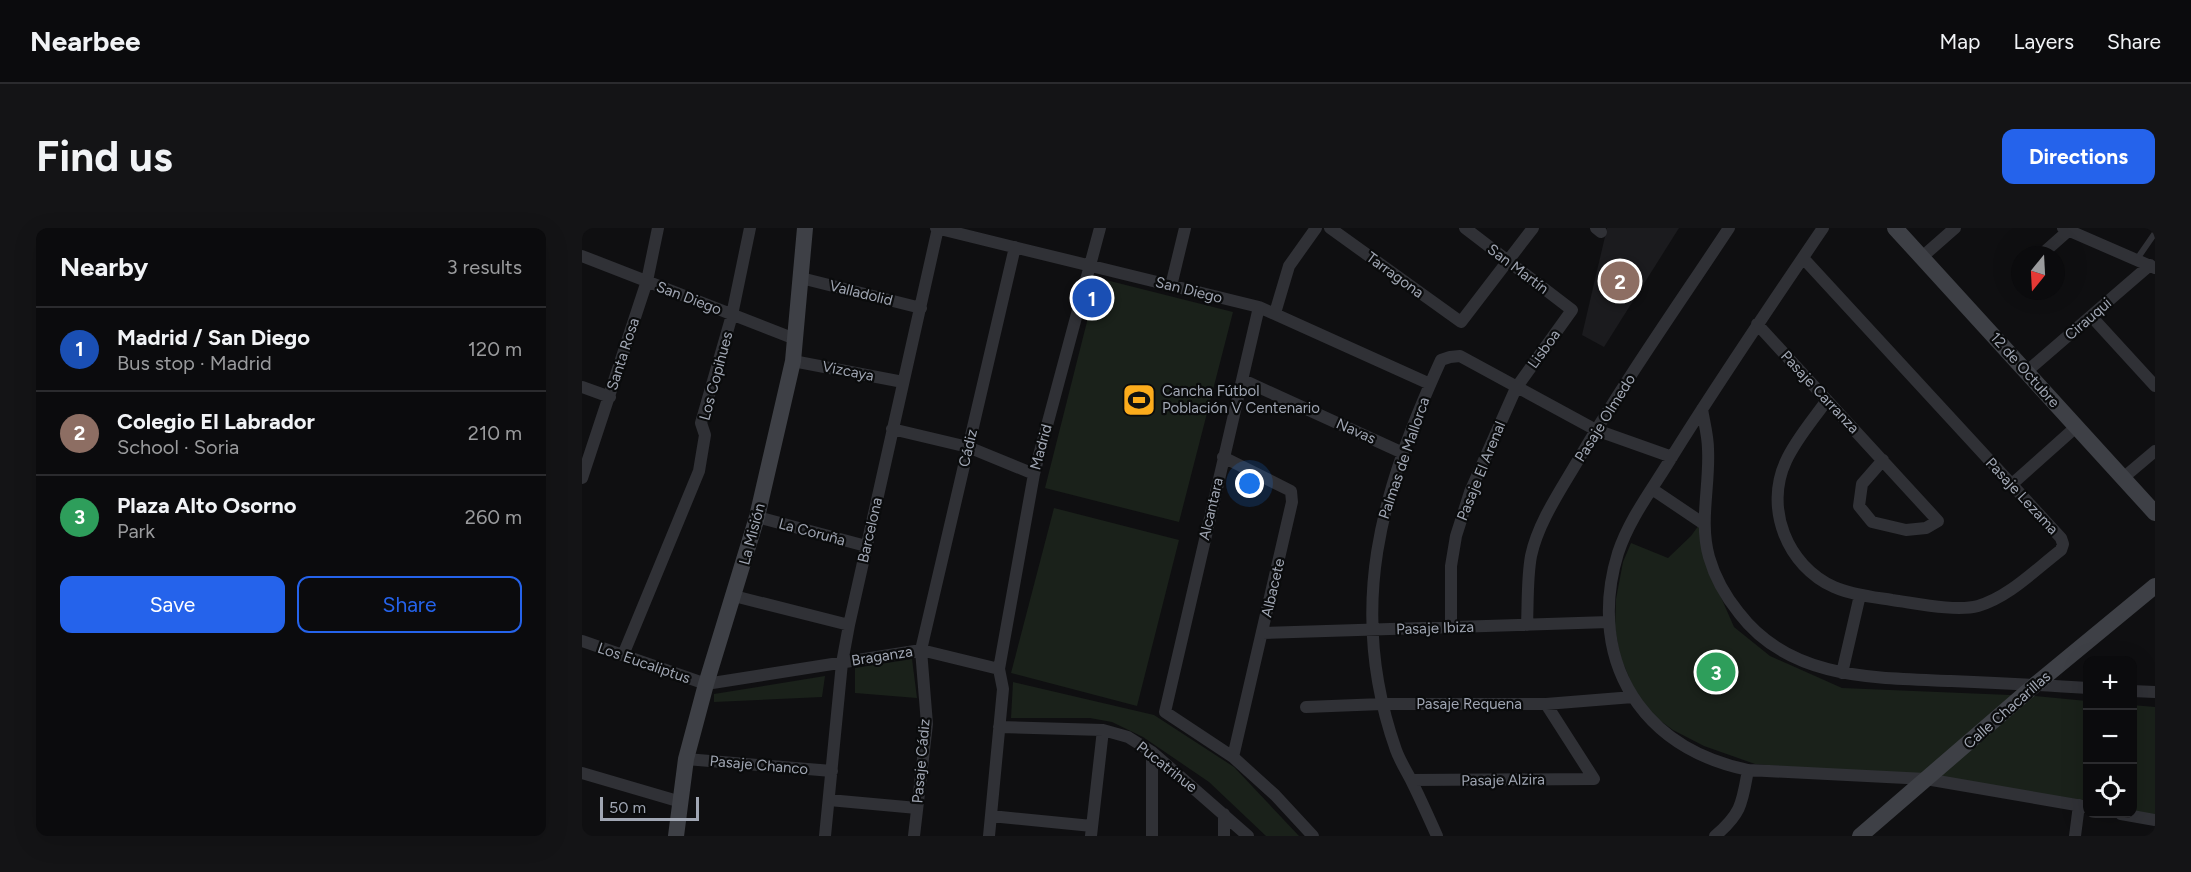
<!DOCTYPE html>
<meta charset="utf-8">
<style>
:root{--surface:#0b0b0d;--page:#141416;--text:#f1f3f6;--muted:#9a9b9d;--line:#2b2b2e;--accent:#2563eb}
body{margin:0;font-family:Figtree,sans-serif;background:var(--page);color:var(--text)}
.controls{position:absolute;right:18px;bottom:18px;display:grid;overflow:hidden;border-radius:12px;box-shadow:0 6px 24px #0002}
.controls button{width:54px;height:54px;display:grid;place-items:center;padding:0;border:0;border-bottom:2px solid var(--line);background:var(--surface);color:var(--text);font:30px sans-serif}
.compass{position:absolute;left:1429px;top:18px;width:54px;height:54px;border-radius:50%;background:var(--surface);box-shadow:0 6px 24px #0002;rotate:198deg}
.scale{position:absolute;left:18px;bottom:15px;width:99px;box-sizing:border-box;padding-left:6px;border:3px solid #a0a6b3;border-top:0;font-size:16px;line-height:21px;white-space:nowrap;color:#a0a6b3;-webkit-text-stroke:4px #0a0b0c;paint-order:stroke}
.you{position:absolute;left:668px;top:256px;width:21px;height:21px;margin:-15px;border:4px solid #fff;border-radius:50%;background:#1a73e8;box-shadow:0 0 0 9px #1a73e833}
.badge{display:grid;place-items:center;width:39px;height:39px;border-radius:50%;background:var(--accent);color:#fff;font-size:20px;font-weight:700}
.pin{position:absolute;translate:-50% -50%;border:3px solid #fff;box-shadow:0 2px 6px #0006}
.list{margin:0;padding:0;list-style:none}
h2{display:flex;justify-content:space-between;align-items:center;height:78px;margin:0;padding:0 24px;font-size:26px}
h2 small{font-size:20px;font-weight:400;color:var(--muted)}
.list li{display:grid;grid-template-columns:39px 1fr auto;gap:18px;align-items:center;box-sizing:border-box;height:84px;padding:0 24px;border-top:2px solid var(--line)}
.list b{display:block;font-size:22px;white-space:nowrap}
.list p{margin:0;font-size:20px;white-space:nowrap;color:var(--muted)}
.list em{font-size:20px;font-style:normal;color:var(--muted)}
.actions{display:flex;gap:12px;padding:18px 24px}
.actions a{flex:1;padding:14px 0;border:2px solid var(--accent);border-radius:12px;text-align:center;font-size:21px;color:var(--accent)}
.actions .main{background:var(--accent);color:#fff}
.icon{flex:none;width:33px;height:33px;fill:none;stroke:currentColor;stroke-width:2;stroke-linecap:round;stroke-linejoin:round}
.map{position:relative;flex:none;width:1573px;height:608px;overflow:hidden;border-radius:12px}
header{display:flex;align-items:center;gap:36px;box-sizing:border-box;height:84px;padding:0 30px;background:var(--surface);border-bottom:2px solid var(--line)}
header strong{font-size:28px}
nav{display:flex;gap:33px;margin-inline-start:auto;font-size:21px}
.intro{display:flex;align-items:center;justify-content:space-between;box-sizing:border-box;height:144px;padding:0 36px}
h1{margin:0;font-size:42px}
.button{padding:15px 27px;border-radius:12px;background:var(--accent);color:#fff;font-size:21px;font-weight:700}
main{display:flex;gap:36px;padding:0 36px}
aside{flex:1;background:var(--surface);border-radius:12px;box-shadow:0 6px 24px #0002}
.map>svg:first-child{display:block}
</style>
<header>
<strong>Nearbee</strong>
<nav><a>Map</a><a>Layers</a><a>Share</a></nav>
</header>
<div class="intro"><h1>Find us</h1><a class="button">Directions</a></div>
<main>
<aside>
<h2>Nearby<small>3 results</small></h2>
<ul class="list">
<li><span class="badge" style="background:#1a4fb4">1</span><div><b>Madrid / San Diego</b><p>Bus stop · Madrid</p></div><em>120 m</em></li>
<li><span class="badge" style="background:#8d6e63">2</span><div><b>Colegio El Labrador</b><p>School · Soria</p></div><em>210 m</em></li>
<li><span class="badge" style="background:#2e9e5b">3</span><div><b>Plaza Alto Osorno</b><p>Park</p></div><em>260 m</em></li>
</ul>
<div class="actions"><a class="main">Save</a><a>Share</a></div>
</aside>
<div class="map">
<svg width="1573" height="608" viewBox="0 0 1573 608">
<rect width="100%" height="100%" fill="#0f0f11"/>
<path fill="#1b1b1e" d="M1025,0H1097L1022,119L1000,107Z"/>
<path fill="#1a211a" d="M516,50L651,84L597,294L463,260Z
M472,280L597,312L555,478L429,445Z
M1117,297L1138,367L1152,399L1188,428L1260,460L1453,468L1505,473V575L1347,550L1173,536L1122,518L1091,502L1069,486L1053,463L1038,428L1033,399L1034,371L1041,334L1049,315L1086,330L1109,308Z
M330,431L335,470L273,465V440Z
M243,448L240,469L132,474V466Z
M431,454L572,487L652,539L717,608H684L627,554L561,509L530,494L508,490H429Z
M1550,477L1573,479V589L1551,584Z"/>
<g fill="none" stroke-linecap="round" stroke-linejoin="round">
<path stroke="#303136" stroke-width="6" d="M1555,31L1573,5"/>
<path stroke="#303136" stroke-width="12" d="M354,0L677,79L848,156
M748,0L879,94L951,0
M1014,0L1019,4
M1241,0C1190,75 1139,150 1091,227C1072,259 1048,289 1036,325C1020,377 1024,432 1056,476C1083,513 1123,533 1166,542L1344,551L1506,579
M1481,0L1573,40
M1459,27L1486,3
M0,28L213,111
M1340,29L1373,0
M1221,30L1479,310L1481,316L1479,322C1453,342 1427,369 1396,378C1374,384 1333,375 1310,372C1291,369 1270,367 1252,359C1205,338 1182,280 1204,233C1214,211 1231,192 1245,172
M219,50L339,80
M589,58L603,0
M677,79L583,484L651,529L693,567L731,608
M693,85L707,38L734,0
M1509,88L1573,158
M1175,96L1356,293L1344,300L1324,302L1290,294L1277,278L1280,256L1301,232
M211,133L321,154
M1444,144L1568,37
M661,152L821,225
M0,159L28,169
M1120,181C1122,194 1126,208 1126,221C1128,258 1117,293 1127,329C1133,350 1144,369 1157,385C1208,452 1293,450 1369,453C1415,455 1460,457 1506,460
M310,201L386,219L452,246
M641,229L709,263L710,274L651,529
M0,250L65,53L76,0
M1541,250L1573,223
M1429,257L1494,199
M1070,261L1122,296
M175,289L284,318
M152,368L267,397
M945,397C946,374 945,350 949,328C956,295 978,263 995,234C1042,154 1096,77 1147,0
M869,399V338L874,308L888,264L934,160L990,82L883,0
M680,405L1027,394
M0,413L124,456L339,422L417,441L421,461L407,608
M41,427L117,243L123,207L119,195L150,87L168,0
M417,441L452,246L518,0
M1260,445L1278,367
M1550,463L1573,464
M964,476L1012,551
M724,479L800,476H964L1051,469
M417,499L521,502L546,509L570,524L666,608
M570,524V608
M104,531L250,543
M0,545L99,574
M830,552L1012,551
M247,572L335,580
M642,586V608
M1539,586L1573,592
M409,588L510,598
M243,608L260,435L267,397L356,0
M332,608L345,496L339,422L433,19
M509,608L521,502
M855,608C847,590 839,572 830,554C825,544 818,533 814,522C764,380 799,264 859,132L868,129L878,128L1014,202L1090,229
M1133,608C1160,585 1160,575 1166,542
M1493,608L1497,577"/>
<path stroke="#3e4046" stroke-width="16" d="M1313,0L1573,285
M94,608L104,531L124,456L175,289L211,133L223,0
M1278,608L1454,456L1573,358"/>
</g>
<defs>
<g id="stadium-square" transform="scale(1.725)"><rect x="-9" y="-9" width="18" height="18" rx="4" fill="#fcac1c" stroke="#0a0b0c"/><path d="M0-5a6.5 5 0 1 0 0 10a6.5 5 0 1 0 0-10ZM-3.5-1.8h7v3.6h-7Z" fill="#111"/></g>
</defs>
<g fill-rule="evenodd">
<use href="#stadium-square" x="557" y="172"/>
</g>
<g text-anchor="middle" stroke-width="4.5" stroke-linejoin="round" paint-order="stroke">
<g font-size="15" fill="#a0a6b3" stroke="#0a0b0c">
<text transform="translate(936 41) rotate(37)" y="5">San Martín</text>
<text transform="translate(813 47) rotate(36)" y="5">Tarragona</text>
<text transform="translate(607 62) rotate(14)" y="5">San Diego</text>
<text transform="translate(279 65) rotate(14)" y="5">Valladolid</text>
<text transform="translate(107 70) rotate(21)" y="5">San Diego</text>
<text transform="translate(1506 91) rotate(-41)" y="5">Cirauqui</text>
<text transform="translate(962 121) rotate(-54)" y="5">Lisboa</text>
<text transform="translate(41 126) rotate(-72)" y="5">Santa Rosa</text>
<text transform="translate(1443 142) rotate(48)" y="5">12 de Octubre</text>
<text transform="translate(266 143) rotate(11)" y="5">Vizcaya</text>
<text transform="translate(134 148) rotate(-75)" y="5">Los Copihues</text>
<text transform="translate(1238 164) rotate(47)" y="5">Pasaje Carranza</text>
<text transform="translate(1023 190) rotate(-58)" y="5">Pasaje Olmedo</text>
<text transform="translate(774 203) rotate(24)" y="5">Navas</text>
<text transform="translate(459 219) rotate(-75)" y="5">Madrid</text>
<text transform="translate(386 220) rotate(-77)" y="5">Cádiz</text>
<text transform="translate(822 230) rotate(-71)" y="5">Palmas de Mallorca</text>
<text transform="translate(899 243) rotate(-68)" y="5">Pasaje El Arenal</text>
<text transform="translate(1440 268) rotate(47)" y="5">Pasaje Lezama</text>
<text transform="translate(629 281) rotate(-77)" y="5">Alcantara</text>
<text transform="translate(288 302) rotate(-77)" y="5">Barcelona</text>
<text transform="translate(230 304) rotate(15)" y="5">La Coruña</text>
<text transform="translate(170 306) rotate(-75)" y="5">La Misión</text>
<text transform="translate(691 360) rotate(-77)" y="5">Albacete</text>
<text transform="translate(853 400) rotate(-2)" y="5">Pasaje Ibiza</text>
<text transform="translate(300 428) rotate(-9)" y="5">Braganza</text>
<text transform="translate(62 435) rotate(19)" y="5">Los Eucaliptus</text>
<text x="887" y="481">Pasaje Requena</text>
<text transform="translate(1425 482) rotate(-41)" y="5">Calle Chacarillas</text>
<text transform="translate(339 533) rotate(-85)" y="5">Pasaje Cádiz</text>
<text transform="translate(177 537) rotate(5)" y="5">Pasaje Chanco</text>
<text transform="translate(585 539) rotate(38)" y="5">Pucatrihue</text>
<text transform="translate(921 552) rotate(-1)" y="5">Pasaje Alzira</text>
</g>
<g font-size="15" fill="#a0a6b3" stroke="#0a0b0c" text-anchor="start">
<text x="580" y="168">Cancha Fútbol<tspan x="580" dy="17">Población V Centenario</tspan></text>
</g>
</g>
</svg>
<div class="controls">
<button>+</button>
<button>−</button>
<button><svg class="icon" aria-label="locate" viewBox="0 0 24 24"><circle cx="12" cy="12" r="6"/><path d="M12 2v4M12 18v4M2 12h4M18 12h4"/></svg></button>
</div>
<svg class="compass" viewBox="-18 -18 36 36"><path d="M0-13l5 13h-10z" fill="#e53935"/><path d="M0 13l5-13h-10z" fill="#9a9b9d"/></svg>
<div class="scale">50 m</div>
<div class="you"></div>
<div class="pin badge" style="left:510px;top:70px;background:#1a4fb4">1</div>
<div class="pin badge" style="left:1038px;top:53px;background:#8d6e63">2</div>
<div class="pin badge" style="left:1134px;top:444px;background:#2e9e5b">3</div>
</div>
</main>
